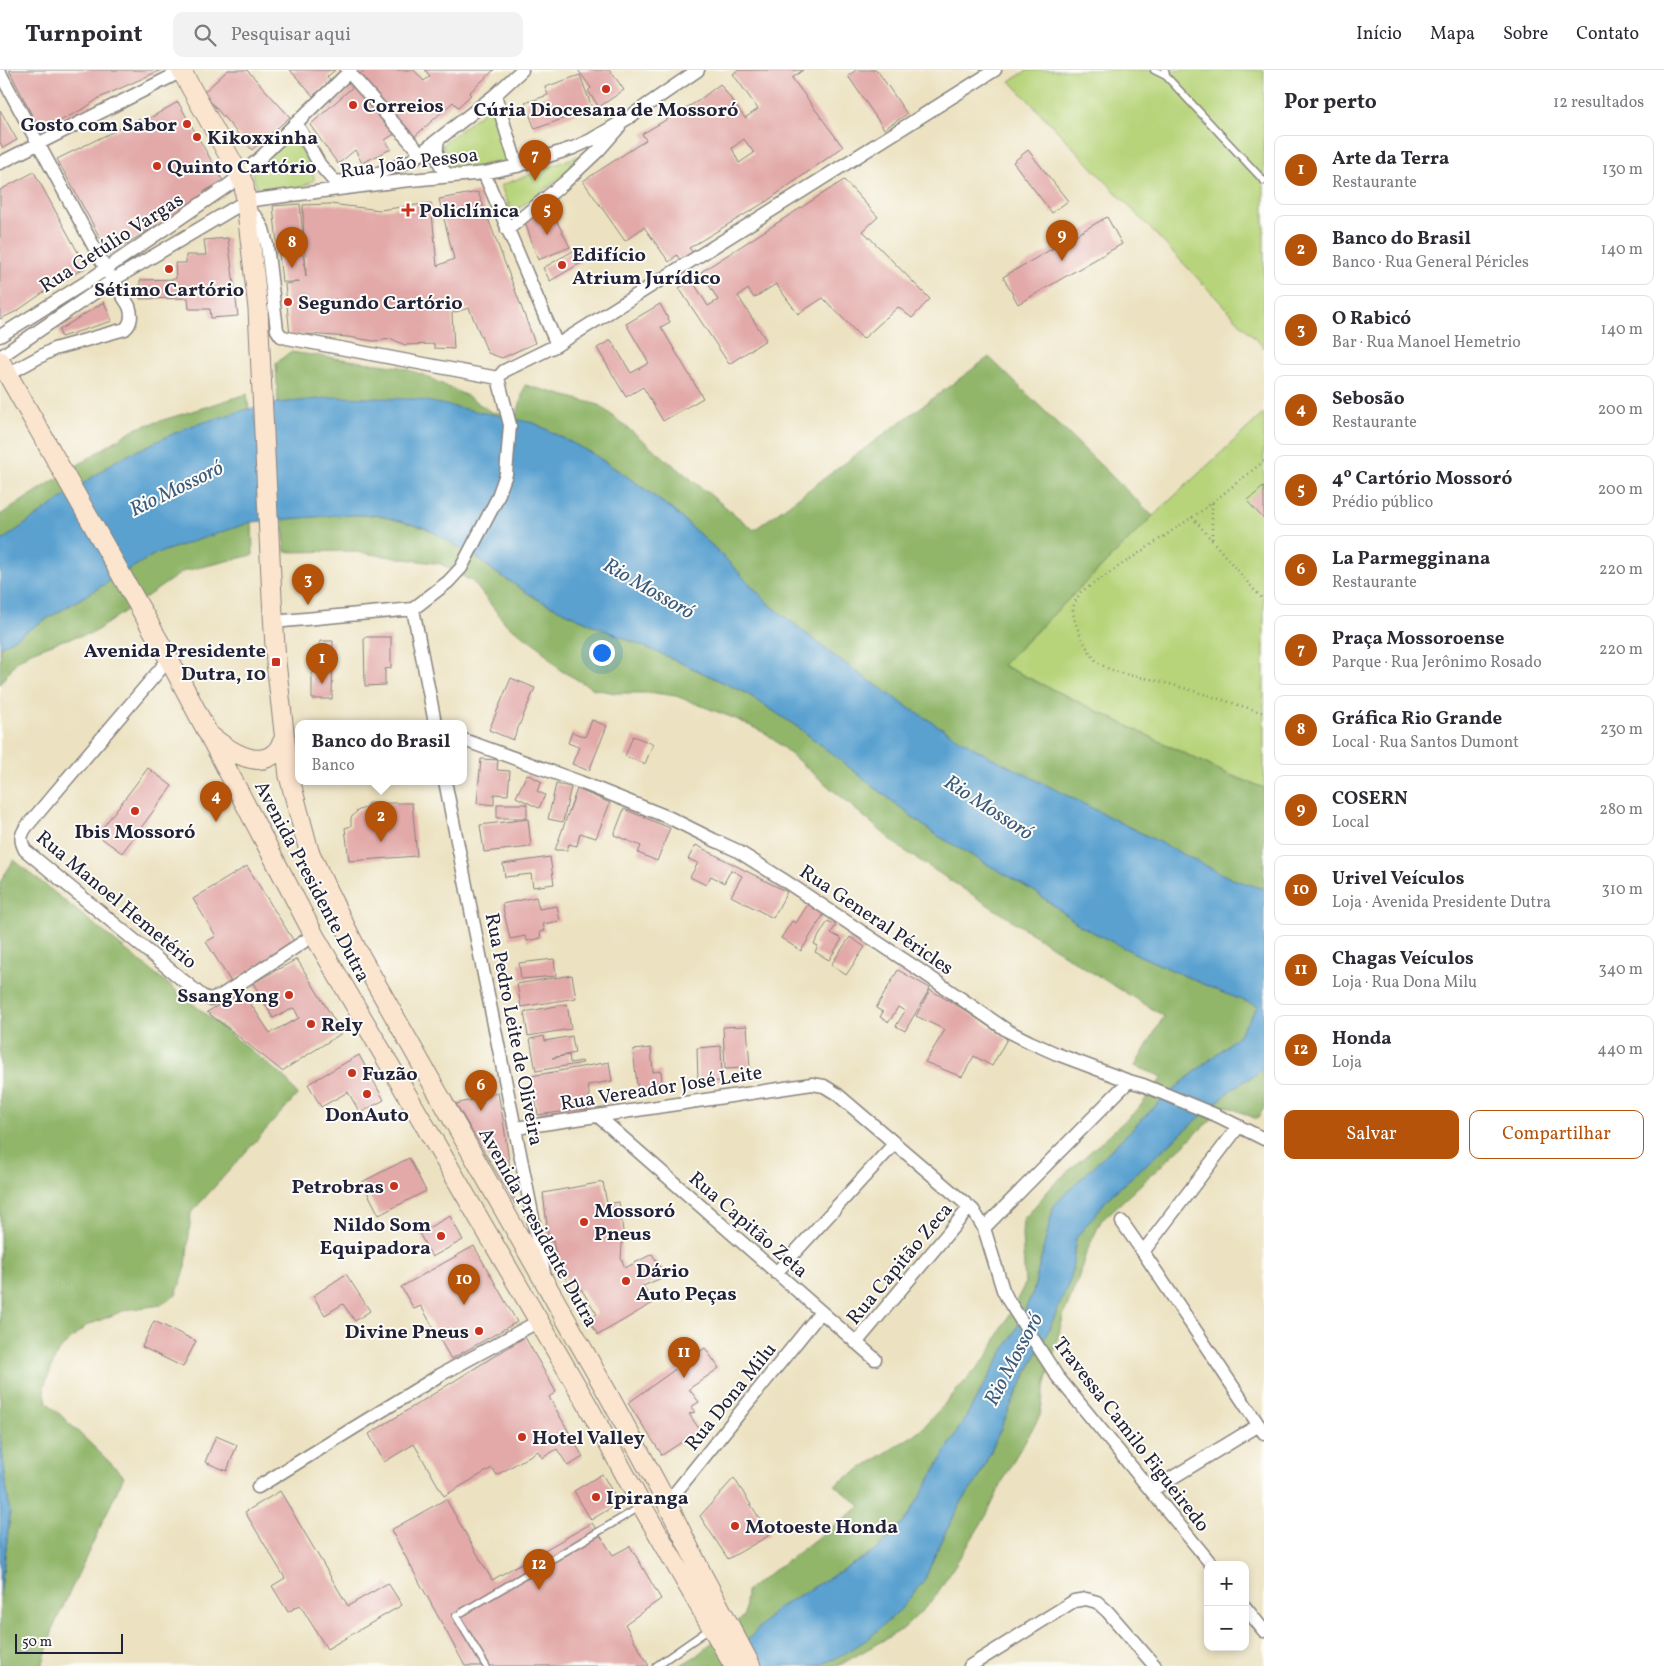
<!DOCTYPE html>
<html lang="pt">
<meta charset="utf-8">
<style>
:root{--surface:#fff;--page:#f2f2f3;--text:#2b2b33;--muted:#7c7c81;--line:#e1e1e2;--accent:#b45309}
body{margin:0;font-family:Vollkorn,serif;background:var(--page);color:var(--text)}
.controls{position:absolute;right:15px;bottom:15px;display:grid;overflow:hidden;border-radius:10px;box-shadow:0 2px 8px #0003}
.controls button{width:45px;height:45px;display:grid;place-items:center;padding:0;border:0;border-bottom:1px solid var(--line);background:var(--surface);color:var(--text);font:25px sans-serif}
.scale{position:absolute;left:15px;bottom:12px;width:108px;box-sizing:border-box;padding-left:5px;border:2px solid #22223b;border-top:0;font-size:14px;line-height:18px;white-space:nowrap;color:#22223b;-webkit-text-stroke:4px #fdfcf7;paint-order:stroke}
.you{position:absolute;left:601px;top:582px;width:18px;height:18px;margin:-12px;border:4px solid #fff;border-radius:50%;background:#1a73e8;box-shadow:0 0 0 8px #1a73e833}
.badge{display:grid;place-items:center;width:32px;height:32px;border-radius:50%;background:var(--accent);color:#fff;font-size:16px;font-weight:700}
.pin{position:absolute;translate:-50% -41px;filter:drop-shadow(0 1px 2px #0008)}
.pin::after{content:'';position:absolute;top:26px;width:18px;height:15px;background:inherit;clip-path:polygon(0 0,100% 0,50% 100%)}
.popup{position:absolute;left:295px;top:650px;width:172px;height:65px;box-sizing:border-box;display:grid;place-content:center;border-radius:10px;background:var(--surface);filter:drop-shadow(0 1px 4px #0005);font-size:16px;white-space:nowrap;color:var(--muted)}
.popup b{font-size:19px;color:var(--text)}
.popup::after{content:'';position:absolute;left:50%;top:100%;margin-left:-10px;border:10px solid transparent;border-top-color:var(--surface)}
.list{margin:0;padding:0;list-style:none}
h2{display:flex;justify-content:space-between;align-items:center;height:65px;margin:0;padding:0 20px;font-size:21px}
h2 small{font-size:16px;font-weight:400;color:var(--muted)}
.list li{display:grid;grid-template-columns:32px 1fr auto;gap:15px;align-items:center;box-sizing:border-box;height:70px;margin:0 10px 10px;padding:0 10px;border:1px solid var(--line);border-radius:10px}
.list b{display:block;font-size:19px;white-space:nowrap}
.list p{margin:0;font-size:16px;white-space:nowrap;color:var(--muted)}
.list em{font-size:16px;font-style:normal;color:var(--muted)}
.actions{display:flex;gap:10px;padding:15px 20px}
.actions a{flex:1;padding:11px 0;border:1px solid var(--accent);border-radius:10px;text-align:center;font-size:18px;color:var(--accent)}
.actions .main{background:var(--accent);color:#fff}
.icon{flex:none;width:28px;height:28px;fill:none;stroke:currentColor;stroke-width:2;stroke-linecap:round;stroke-linejoin:round}
.map{position:relative;flex:none;width:1264px;height:1596px;overflow:hidden}
header{display:flex;align-items:center;gap:30px;box-sizing:border-box;height:70px;padding:0 25px;background:var(--surface);border-bottom:1px solid var(--line)}
header strong{font-size:24px}
nav{display:flex;gap:28px;margin-inline-start:auto;font-size:18px}
.search{width:350px;height:45px;background:var(--page);display:flex;align-items:center;gap:12px;box-sizing:border-box;padding:0 18px;border-radius:10px;color:var(--muted);font-size:19px}
main{display:flex}
aside{flex:1;background:var(--surface)}
.map>svg:first-child{display:block}
</style>
<header>
<strong>Turnpoint</strong>
<div class="search"><svg class="icon" aria-label="search" viewBox="0 0 24 24"><circle cx="10" cy="10" r="6"/><path d="M15 15l6 6"/></svg>Pesquisar aqui</div>
<nav><a>Início</a><a>Mapa</a><a>Sobre</a><a>Contato</a></nav>
</header>
<main>
<div class="map">
<svg width="1264" height="1596" viewBox="0 0 1264 1596">
<rect width="100%" height="100%" fill="#fdfcf7"/>
<filter id="ink" filterUnits="userSpaceOnUse"><feTurbulence type="fractalNoise" baseFrequency=".02" numOctaves="2"/><feDisplacementMap in="SourceGraphic" scale="10" xChannelSelector="R" yChannelSelector="G"/><feConvolveMatrix kernelMatrix="1 2 1 2 8 2 1 2 1" color-interpolation-filters="sRGB"/></filter>
<filter id="wash" filterUnits="userSpaceOnUse"><feTurbulence type="fractalNoise" baseFrequency=".0096" numOctaves="4" result="noise"/><feDisplacementMap in="SourceGraphic" scale="20" xChannelSelector="R" yChannelSelector="G"/><feGaussianBlur stdDeviation="1.12" result="paint"/><feColorMatrix in="noise" values="0 0 0 0 0 0 0 0 0 0 0 0 0 0 0 0 0 1.4 0 .05"/><feComposite in="paint" operator="in"/></filter>
<g filter="url(#wash)">
<rect width="100%" height="100%" fill="#ece2c1"/>
<path fill="#b7d47a" stroke="#6c7b5a" d="M1028,0H1264V278L1010,11Z
M487,39H494L508,89L503,92L462,101H452L447,96L443,76L444,73Z
M289,67C298,71 315,100 314,110C301,121 277,122 260,124L252,104Z
M578,86L583,87V92L515,141L511,140L501,117L502,115Z
M1264,343V718L1225,703L1002,595L1153,446Z"/>
<path fill="#91b66a" stroke="#5a6c52" d="M290,282L400,297L423,305L469,327L491,342L517,345L525,315L599,335L754,460L989,287L1153,446L1002,595L1225,703L1264,718V819L1232,809L981,682L909,638L834,586L768,533L718,481L674,441L635,412L593,384L534,353L342,328L278,333L276,293Z
M247,324L249,339L188,357L117,390L0,472V445L134,359Z
M338,445H377L426,458L479,489L495,502L537,529L593,555L666,586L746,623L799,658L933,763L1037,823L1081,856L1140,886L1221,922L1258,936L1237,967L1167,1025L1054,1135L1033,1222L1017,1258L908,1447L877,1480L776,1539L724,1596H679L696,1586L744,1546L746,1521L861,1436L835,1415L920,1361L987,1287L1025,1214L1022,1165L1023,1150L1054,1114L1137,1040L1163,1007L1135,996L1164,946L1088,900L902,779L767,664L736,649L676,626L655,623H615L594,619L560,600L538,576L506,554L473,512L441,494L349,481L285,482L283,449Z
M252,452L253,485L184,501L93,563L63,570L31,582L16,592L0,614V577L155,484Z
M14,790L285,1008L297,1025L191,1143L186,1197L176,1225L161,1235L125,1240L86,1256L58,1281L44,1317L47,1332L124,1406L54,1556L42,1596H0V1526L10,1446L0,1364V812Z
M1264,999V1038L1257,1049L1226,1036L1101,1151L1086,1183L1078,1209L1064,1244L1044,1321L1040,1346L1012,1393L986,1446L933,1530L903,1559L838,1596H816L839,1587L925,1509L940,1473L961,1433L979,1408L1012,1333L1050,1257L1071,1208L1076,1168L1109,1127L1232,1019Z"/>
<path fill="#5aa1d0" stroke="#3e6286" d="M338,327L416,329L534,353L593,384L635,412L674,441L718,481L768,533L834,586L909,638L981,682L1232,809L1264,819V999L1232,1019L1109,1127L1076,1168L1071,1208L1050,1257L1012,1333L979,1408L961,1433L940,1473L925,1509L901,1539L868,1569L839,1587L816,1596H724L776,1539L877,1480L908,1447L1017,1258L1033,1222L1054,1135L1167,1025L1237,967L1258,936L1221,922L1140,886L1081,856L1037,823L933,763L799,658L746,623L666,586L593,555L537,529L495,502L479,489L426,458L377,445H338L252,452L155,484L0,577V472L8,466L117,390L188,357L248,339L278,333Z
M0,1364L10,1445L0,1526Z"/>
<g id="blocks">
<path fill="#e2a9a8" fill-rule="evenodd" d="M9,0H161L99,28L85,38L40,61Z
M228,0H247L290,47L252,80L203,23Z
M290,0H335L327,7L331,11L313,26Z
M365,0H414L424,11L430,6L425,0H494L469,23L471,25L458,37L453,32L413,68L357,7Z
M578,0H610L624,20L599,37L588,21L591,18Z
M738,0H803L792,8L843,77L767,131L689,178L695,185L682,193L677,185L669,192L644,157L625,171L583,111L646,70L642,64L698,31L720,14L745,48L758,39L733,4ZM744,69L754,83L739,93L732,78Z
M856,0H877L907,44L884,59L848,6Z
M580,5L592,38L535,59L525,33L548,25L545,17Z
M356,14L396,63L385,70L391,79L362,93L355,80L338,94L310,55Z
M178,32L223,111L203,122L206,126L109,184L57,89L139,49L141,53Z
M0,40L17,70L3,78L0,72Z
M1028,80L1068,131L1052,143L1013,92Z
M34,102L86,197L47,220L17,241L0,249V120Z
M844,110L878,147L863,161L930,229L912,248L898,237L863,269L823,228L798,244L776,214L754,228L748,219L738,226L766,270L729,294L679,218L692,210L708,236L718,230L701,202Z
M478,122L535,273L502,288L488,283L469,238L452,243L454,279L434,278V274L405,275L392,269L374,271L348,267L308,264L290,266L285,214L300,212H282L279,184H303L306,207L305,182H278L273,136L300,134L304,180L303,135L330,134L380,140L431,133L437,196L454,189L439,129Z
M548,134L570,177L538,190L525,152Z
M1107,147L1122,174L1018,234L1003,207Z
M228,168L238,246L211,248L210,239H189L188,228L140,229V210L176,209L175,193H186V185H206L204,170Z
M573,181L581,193L550,211L543,198Z
M104,232L112,251L61,267L59,260Z
M660,234L670,252L661,257L703,328L663,351L643,317L626,327L597,278L611,270L631,303L649,293L626,254Z
M1263,417L1264,418V449L1247,431Z
M364,567H391V598L385,599V615L365,616Z
M320,571H333L332,629H312V598H320Z
M511,608L535,618L513,670L489,660Z
M592,650L607,656L589,701L572,694L579,677L568,673L572,662L585,667Z
M633,666L653,674L645,694L625,686Z
M481,689L498,690L497,700L510,701L508,725L494,724V735L477,733Z
M148,698L172,716L122,783L97,765Z
M527,704L542,712L537,721L545,725L539,738L516,727Z
M556,714L571,717L563,752L548,749Z
M577,719L610,733L596,768L580,763L577,776L569,774L567,780H555Z
M368,733H412L417,786L349,791L345,758L351,756V748L357,741L367,737Z
M497,734H527V748H497Z
M624,739L670,758L657,791L638,783L641,776L614,765Z
M528,749L531,777L484,782L480,755Z
M696,775L787,822L773,848L731,826L742,806L731,800L724,813L711,806L706,815L690,807L698,793L688,789Z
M550,787L554,814L533,817L531,804L505,807L503,794Z
M247,796L295,873L231,912L206,872L216,866L193,829Z
M536,827L539,839L557,836L560,851L543,854L545,861L540,862L541,868L527,871L525,866L510,869L502,834Z
M808,834L824,844L801,881L781,868L792,851L796,853Z
M828,851L836,855L831,863L842,869L829,890L815,882L818,876L814,874Z
M850,867L865,877L846,905L831,895Z
M297,889L342,963L282,1001L207,942L242,921L270,963L299,948L294,938L273,948L253,913Z
M554,889L556,906L521,909L519,893Z
M898,900L930,918L905,961L896,956L905,941L898,937L889,952L880,947L883,942L876,938Z
M572,905L576,928L521,937L517,914Z
M930,920L960,937L1007,969L992,996L974,986L962,1007L925,992L945,960L916,946Z
M567,934L571,959L528,966L524,942Z
M747,956L750,998L725,999L723,957Z
M544,966L545,971L572,966L575,983L552,988L569,985L570,993L582,991L583,993L536,1001L530,969Z
M721,976L722,1011L698,1012L697,978Z
M651,978L653,1002L661,1001L663,1020L638,1023L633,980Z
M359,985L384,1030L360,1043L348,1022L321,1037L308,1014Z
M609,992L612,1011L588,1015L591,1038L538,1045L531,1006Z
M498,1023L503,1049L515,1134L456,1034Z
M409,1088L426,1121L379,1145L362,1112Z
M603,1112L607,1134L619,1132L623,1161L621,1188L625,1198L652,1184L666,1206L643,1216L653,1233L598,1265L588,1249L597,1244L581,1219L574,1223L558,1195L553,1171L549,1172L543,1123Z
M450,1146L463,1170L432,1187L419,1163Z
M474,1176L517,1252L451,1289L421,1236L414,1239L401,1217Z
M346,1204L370,1241L355,1251L343,1234L325,1245L313,1226Z
M154,1251L196,1271L183,1297L142,1277Z
M525,1267L556,1322L549,1327L583,1387L568,1396L557,1379L542,1388L538,1381L497,1405L492,1398L444,1426L414,1374L384,1392L369,1364Z
M705,1278L719,1298L689,1319L699,1332L691,1337L695,1342L689,1344L700,1360L662,1385L628,1333Z
M216,1366L237,1375L227,1401L205,1392Z
M602,1404L619,1433L591,1450L574,1421Z
M734,1408L770,1465L728,1489L700,1446Z
M280,1421L348,1536L388,1513L402,1535L327,1579L300,1535L288,1542L272,1516L285,1508L245,1442Z
M446,1429L492,1510L592,1453L613,1485L630,1476L661,1529L625,1554L649,1596H465L391,1460Z"/>
</g>
</g>
<g filter="url(#ink)">
<use href="#blocks" fill-opacity="0" stroke="#87827e" stroke-width="1"/>
<g fill="none" stroke-linecap="round" stroke-linejoin="round">
<g stroke="#87827e" stroke-width="9">
<path id="lane" d="M1154,0L1166,6L1165,0
M1166,6L1264,111
M486,1596L456,1546L640,1437
M656,1596L711,1558"/>
</g>
<g stroke="#87827e" stroke-width="15">
<path id="street" d="M347,0L421,84
M0,3L106,199L129,236C132,244 132,253 125,259L54,279L8,304
M495,25L517,96
M296,53L320,95L334,111L349,112L363,109L412,90L495,25L522,0
M438,70C435,82 438,96 447,104L455,105
M0,93L184,0
M484,103L557,275
M247,139L257,148L263,159L267,175L277,260L281,266L287,268L498,308
M507,160L564,113L598,81L619,57
M0,266L88,211L230,114L259,89L351,0
M0,287L113,210L246,131L401,111L484,103L517,96L573,78L591,70L628,48L698,0
M498,308L504,301L557,275L995,0
M413,539L448,512L461,498L497,429L506,404L510,355L498,308
M413,539L435,653
M273,552L413,539
M169,589L27,756C20,765 20,771 25,780L202,926L210,929L222,925L314,865
M464,670L580,712L670,748L714,770L736,780L782,809L921,901L1008,961L1030,972L1057,984L1129,1011L1143,1015L1218,1046L1264,1069
M445,711L544,1203
M598,1046L875,1289
M1239,1056L1143,1182L1264,1363
M516,1058L812,1014L824,1016L837,1024L973,1140L984,1158L1003,1220L1008,1230L1057,1306L1212,1495
M1122,1152L1143,1182
M984,1158L1129,1011
M776,1203L895,1073
M856,1273L970,1137
M258,1417L440,1305L539,1251
M1152,1420L1259,1355
M667,1433L821,1242
M1245,1537L1264,1561
M970,1596L1074,1531L1086,1529L1097,1532L1108,1542L1155,1596"/>
</g>
<g stroke="#87827e" stroke-width="21">
<path id="secondary" d="M181,0L239,104L244,115L258,239L272,528L276,592L289,706L309,781L327,820L357,880L608,1324L667,1433L703,1506L751,1596
M0,291L169,589L314,865L587,1334L642,1436L734,1596
M212,667C227,679 257,701 276,682C280,678 282,672 285,668"/>
</g>
<path stroke="#87827e" stroke-width="2.5" stroke-dasharray="1 4" stroke-linecap="butt" d="M1264,391L1203,440L1081,522C1078,527 1074,532 1073,539C1072,551 1089,586 1099,593C1115,605 1139,606 1158,611C1193,620 1229,632 1264,643
M1192,447L1255,521L1264,530
M1212,469V433"/>
<use href="#lane" stroke="#fff" stroke-width="6"/>
<use href="#street" stroke="#fff" stroke-width="12"/>
<use href="#secondary" stroke="#fce5cf" stroke-width="19"/>
</g>
</g>
<g fill="#c8321e" stroke="#fdfcf7" stroke-width="2">
<circle cx="606" cy="19" r="5"/>
<circle cx="353" cy="35" r="5"/>
<circle cx="187" cy="54" r="5"/>
<circle cx="197" cy="67" r="5"/>
<circle cx="157" cy="96" r="5"/>
<path d="M405.5 132.5h5v5h5v5h-5v5h-5v-5h-5v-5h5z"/>
<circle cx="562" cy="195" r="5"/>
<circle cx="169" cy="199" r="5"/>
<circle cx="288" cy="232" r="5"/>
<rect x="271" y="587" width="10" height="10" rx="2.5"/>
<circle cx="135" cy="741" r="5"/>
<circle cx="289" cy="925" r="5"/>
<circle cx="311" cy="954" r="5"/>
<circle cx="352" cy="1003" r="5"/>
<circle cx="367" cy="1024" r="5"/>
<circle cx="394" cy="1116" r="5"/>
<circle cx="584" cy="1152" r="5"/>
<circle cx="441" cy="1166" r="5"/>
<circle cx="626" cy="1211" r="5"/>
<circle cx="479" cy="1261" r="5"/>
<circle cx="522" cy="1367" r="5"/>
<circle cx="596" cy="1427" r="5"/>
<circle cx="735" cy="1456" r="5"/>
</g>
<g text-anchor="middle" stroke-width="4" stroke-linejoin="round" paint-order="stroke">
<g font-size="20" font-weight="bold" fill="#22223b" stroke="#fdfcf7" text-anchor="start">
<text x="363" y="42">Correios</text>
<text x="606" y="46" text-anchor="middle">Cúria Diocesana de Mossoró</text>
<text x="177" y="61" text-anchor="end">Gosto com Sabor</text>
<text x="207" y="74">Kikoxxinha</text>
<text x="167" y="103">Quinto Cartório</text>
<text x="419" y="147">Policlínica</text>
<text x="572" y="191">Edifício<tspan x="572" dy="23">Atrium Jurídico</tspan></text>
<text x="169" y="226" text-anchor="middle">Sétimo Cartório</text>
<text x="298" y="239">Segundo Cartório</text>
<text x="266" y="587" text-anchor="end">Avenida Presidente<tspan x="266" dy="23">Dutra, 10</tspan></text>
<text x="135" y="768" text-anchor="middle">Ibis Mossoró</text>
<text x="279" y="932" text-anchor="end">SsangYong</text>
<text x="321" y="961">Rely</text>
<text x="362" y="1010">Fuzão</text>
<text x="367" y="1051" text-anchor="middle">DonAuto</text>
<text x="384" y="1123" text-anchor="end">Petrobras</text>
<text x="594" y="1147">Mossoró<tspan x="594" dy="23">Pneus</tspan></text>
<text x="431" y="1161" text-anchor="end">Nildo Som<tspan x="431" dy="23">Equipadora</tspan></text>
<text x="636" y="1207">Dário<tspan x="636" dy="23">Auto Peças</tspan></text>
<text x="469" y="1268" text-anchor="end">Divine Pneus</text>
<text x="532" y="1374">Hotel Valley</text>
<text x="606" y="1434">Ipiranga</text>
<text x="745" y="1463">Motoeste Honda</text>
</g>
<g font-size="20" fill="#22223b" stroke="#fdfcf7">
<text transform="translate(409 92) rotate(-7)" y="7">Rua João Pessoa</text>
<text transform="translate(111 172) rotate(-33)" y="7">Rua Getúlio Vargas</text>
<text transform="translate(313 811) rotate(62)" y="7">Avenida Presidente Dutra</text>
<text transform="translate(117 829) rotate(40)" y="7">Rua Manoel Hemetério</text>
<text transform="translate(877 849) rotate(34)" y="7">Rua General Péricles</text>
<text transform="translate(515 959) rotate(79)" y="7">Rua Pedro Leite de Oliveira</text>
<text transform="translate(661 1017) rotate(-9)" y="7">Rua Vereador José Leite</text>
<text transform="translate(749 1154) rotate(41)" y="7">Rua Capitão Zeta</text>
<text transform="translate(539 1157) rotate(61)" y="7">Avenida Presidente Dutra</text>
<text transform="translate(899 1193) rotate(-50)" y="7">Rua Capitão Zeca</text>
<text transform="translate(730 1326) rotate(-51)" y="7">Rua Dona Milu</text>
<text transform="translate(1132 1364) rotate(52)" y="7">Travessa Camilo Figueiredo</text>
</g>
<g font-size="21" font-style="italic" fill="#3b5b7e" stroke="#fdfcf7">
<text transform="translate(176 418) rotate(-26)" y="7">Rio Mossoró</text>
<text transform="translate(649 518) rotate(30)" y="7">Rio Mossoró</text>
<text transform="translate(989 737) rotate(33)" y="7">Rio Mossoró</text>
<text transform="translate(1013 1289) rotate(-62)" y="7">Rio Mossoró</text>
</g>
</g>
</svg>
<div class="controls">
<button>+</button>
<button>−</button>
</div>
<div class="scale">50 m</div>
<div class="you"></div>
<div class="pin badge" style="left:322px;top:614px">1</div>
<div class="pin badge" style="left:381px;top:772px">2</div>
<div class="popup"><b>Banco do Brasil</b>Banco</div>
<div class="pin badge" style="left:308px;top:535px">3</div>
<div class="pin badge" style="left:216px;top:752px">4</div>
<div class="pin badge" style="left:547px;top:165px">5</div>
<div class="pin badge" style="left:481px;top:1041px">6</div>
<div class="pin badge" style="left:535px;top:111px">7</div>
<div class="pin badge" style="left:292px;top:198px">8</div>
<div class="pin badge" style="left:1062px;top:191px">9</div>
<div class="pin badge" style="left:464px;top:1235px">10</div>
<div class="pin badge" style="left:684px;top:1308px">11</div>
<div class="pin badge" style="left:539px;top:1520px">12</div>
</div>
<aside>
<h2>Por perto<small>12 resultados</small></h2>
<ul class="list">
<li><span class="badge">1</span><div><b>Arte da Terra</b><p>Restaurante</p></div><em>130 m</em></li>
<li><span class="badge">2</span><div><b>Banco do Brasil</b><p>Banco · Rua General Péricles</p></div><em>140 m</em></li>
<li><span class="badge">3</span><div><b>O Rabicó</b><p>Bar · Rua Manoel Hemetrio</p></div><em>140 m</em></li>
<li><span class="badge">4</span><div><b>Sebosão</b><p>Restaurante</p></div><em>200 m</em></li>
<li><span class="badge">5</span><div><b>4º Cartório Mossoró</b><p>Prédio público</p></div><em>200 m</em></li>
<li><span class="badge">6</span><div><b>La Parmegginana</b><p>Restaurante</p></div><em>220 m</em></li>
<li><span class="badge">7</span><div><b>Praça Mossoroense</b><p>Parque · Rua Jerônimo Rosado</p></div><em>220 m</em></li>
<li><span class="badge">8</span><div><b>Gráfica Rio Grande</b><p>Local · Rua Santos Dumont</p></div><em>230 m</em></li>
<li><span class="badge">9</span><div><b>COSERN</b><p>Local</p></div><em>280 m</em></li>
<li><span class="badge">10</span><div><b>Urivel Veículos</b><p>Loja · Avenida Presidente Dutra</p></div><em>310 m</em></li>
<li><span class="badge">11</span><div><b>Chagas Veículos</b><p>Loja · Rua Dona Milu</p></div><em>340 m</em></li>
<li><span class="badge">12</span><div><b>Honda</b><p>Loja</p></div><em>440 m</em></li>
</ul>
<div class="actions"><a class="main">Salvar</a><a>Compartilhar</a></div>
</aside>
</main>
